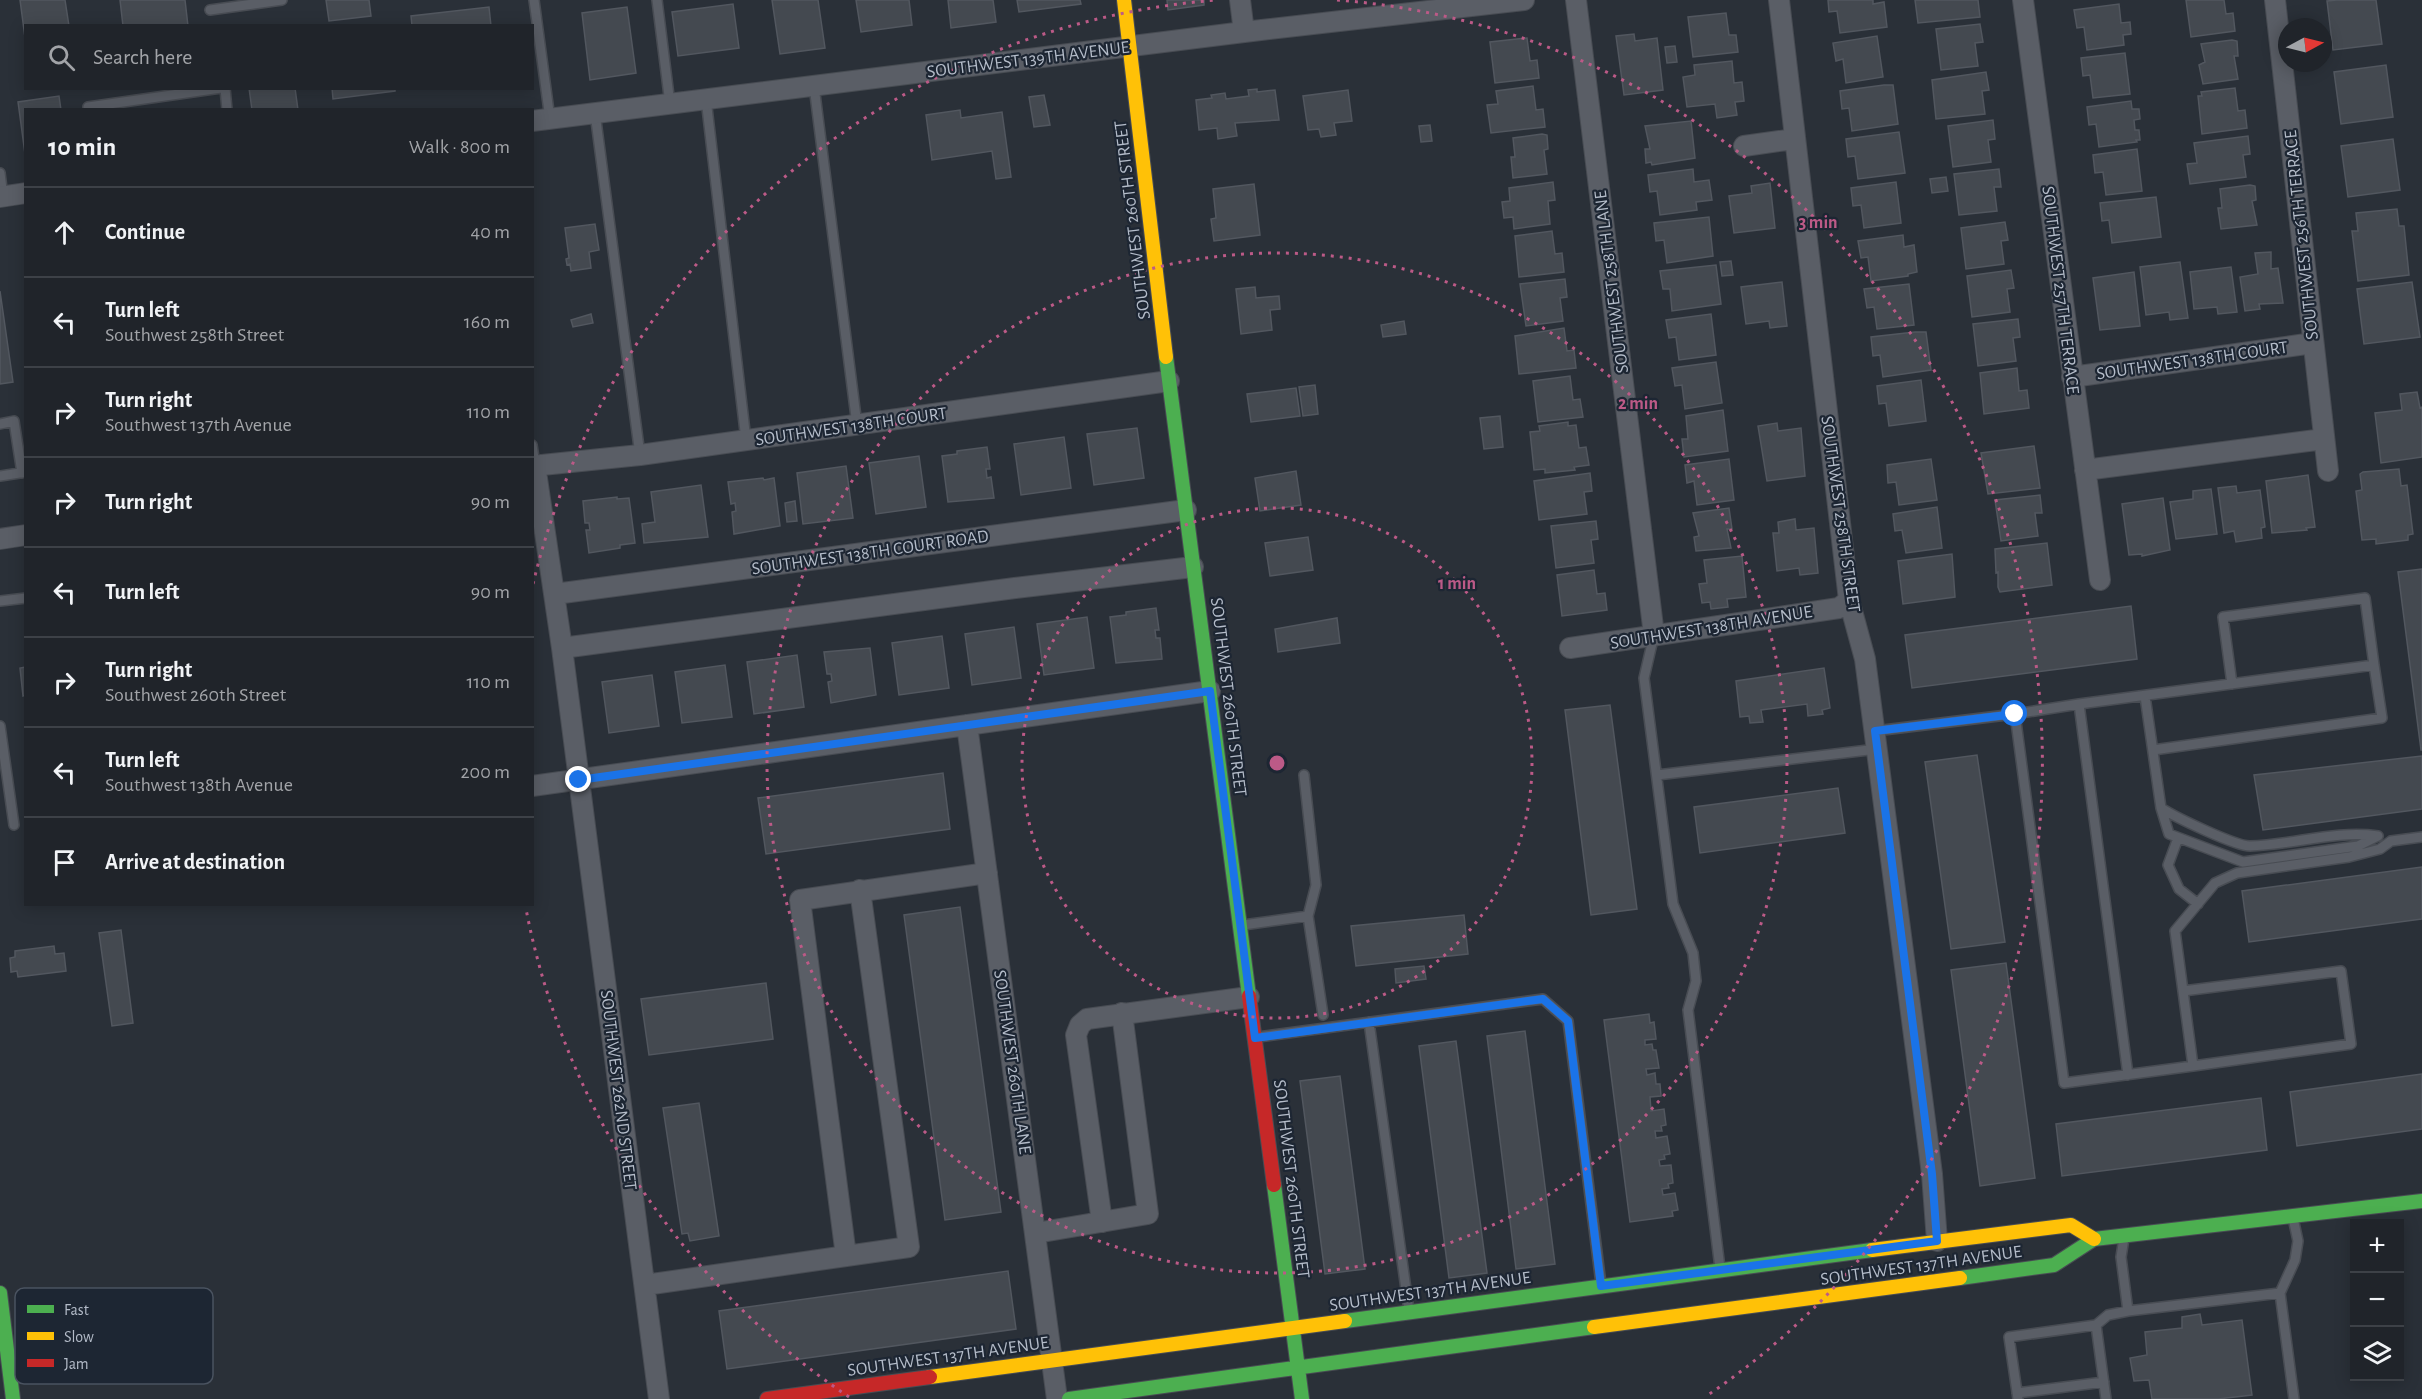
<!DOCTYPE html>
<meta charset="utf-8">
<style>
:root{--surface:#20242a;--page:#2d3036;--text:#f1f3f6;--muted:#a2a4a8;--line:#3d4147}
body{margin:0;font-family:"Alegreya Sans",sans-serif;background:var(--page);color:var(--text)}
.controls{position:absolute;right:18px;bottom:18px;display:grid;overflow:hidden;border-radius:0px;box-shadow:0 3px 15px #0003}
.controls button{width:54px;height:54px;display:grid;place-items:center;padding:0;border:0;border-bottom:2px solid var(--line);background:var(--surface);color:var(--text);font:30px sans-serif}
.compass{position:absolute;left:2278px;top:18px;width:54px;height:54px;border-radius:50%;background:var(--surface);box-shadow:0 3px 15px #0003;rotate:83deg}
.stop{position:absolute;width:18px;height:18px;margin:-14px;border:4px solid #1a73e8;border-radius:50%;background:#fff}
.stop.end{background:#1a73e8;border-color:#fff;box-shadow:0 2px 6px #0008}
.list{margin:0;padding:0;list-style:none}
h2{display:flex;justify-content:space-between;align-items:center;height:78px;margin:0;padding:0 24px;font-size:26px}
h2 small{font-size:20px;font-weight:400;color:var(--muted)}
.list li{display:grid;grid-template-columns:39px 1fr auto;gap:18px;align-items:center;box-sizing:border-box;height:90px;padding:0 24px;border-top:2px solid var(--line)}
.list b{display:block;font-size:22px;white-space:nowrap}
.list p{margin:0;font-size:20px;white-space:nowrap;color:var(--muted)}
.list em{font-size:20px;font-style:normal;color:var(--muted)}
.icon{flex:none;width:33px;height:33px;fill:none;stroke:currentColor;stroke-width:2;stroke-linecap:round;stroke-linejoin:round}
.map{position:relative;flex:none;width:2422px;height:1399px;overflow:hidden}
.search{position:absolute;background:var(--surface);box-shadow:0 3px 15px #0003;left:24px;top:24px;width:510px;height:66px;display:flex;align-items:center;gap:15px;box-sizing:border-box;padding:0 21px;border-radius:0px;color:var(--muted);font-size:22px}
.panel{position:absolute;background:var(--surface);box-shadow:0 3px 15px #0003;left:24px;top:108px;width:510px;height:798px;border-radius:0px}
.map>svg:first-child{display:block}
</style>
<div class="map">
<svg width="2422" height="1399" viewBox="0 0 2422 1399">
<rect width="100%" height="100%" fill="#2a3038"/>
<path fill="#444950" stroke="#52575f" stroke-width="1.5" d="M20,0H65L69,26H26V45Z
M120,0H185L188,26H123Z
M326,0H369L371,16L329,21Z
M772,0H818L825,48L780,54Z
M856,0H909L912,25L861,32Z
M948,0H993L996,22L951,28Z
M1017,0H1080L1081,4L1019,12Z
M1167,0H1204V5L1168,10Z
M1828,0H1873V4L1884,2L1887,27L1840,33L1837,11L1829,12Z
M1915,0H1978L1980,17L1918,23Z
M2186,0H2224L2226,14L2233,13L2235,31L2191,37Z
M2337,0H2376L2382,44L2333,50L2327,1Z
M733,4L739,48L678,56L672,12Z
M2119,4L2121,23L2130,22L2131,34L2123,35L2124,45L2087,50L2084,27L2077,28L2074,10Z
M489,7L491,26H412L411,16Z
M627,7L636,73L590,80L582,13Z
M1726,13L1729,35H1736L1738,52L1693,57L1688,17Z
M1980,24L1983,42L1975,43L1978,66L1941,70L1936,29Z
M1634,34L1635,41L1657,38L1663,90L1624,95L1616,36Z
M1877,36L1883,77L1846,83L1843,59L1836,61L1833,43Z
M1527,38L1530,61L1537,60L1539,78L1495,83L1490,42Z
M2232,40L2237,41L2238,56H2234L2238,79L2203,84L2199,65L2205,62L2201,44Z
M1675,46L1677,62L1667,63L1665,47Z
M2125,53L2130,94L2093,98L2090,75L2083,76L2081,58Z
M1732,61L1734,83L1742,82L1744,101L1735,102L1737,115L1717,118L1715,104L1687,107L1683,77L1695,75L1694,65Z
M2386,65L2393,117L2341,124L2334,72Z
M1986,72L1989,90L1982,91L1985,114L1936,119L1932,80Z
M1884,85H1893L1898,124L1852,131L1849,108L1842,109L1840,91Z
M1533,86L1536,110L1543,109L1545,127L1491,133L1487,105L1498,104L1496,91Z
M249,88H295L298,110H252Z
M332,88H395V91L333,99Z
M2235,88L2238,111L2245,110L2247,128L2202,134L2198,96H2202L2201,92Z
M1257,89V92L1275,90L1279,120L1235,123L1237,136L1218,139L1217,128L1199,130L1196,100L1212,98L1211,95L1225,93L1226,99L1249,96L1248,90Z
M1348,90L1352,121L1334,123L1336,135L1321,137L1319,129L1308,130L1303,96Z
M1044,95L1050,125L1034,127L1029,97Z
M59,96L61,110H26L25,154L18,102Z
M2131,101L2132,109H2139L2140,119L2134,120L2135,130H2139L2140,140H2136L2137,142L2099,147L2096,124L2089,125L2087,107Z
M960,110L961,118L1002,112L1011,177L996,179L992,151L932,160L926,115Z
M1993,120L1995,139L1988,140L1991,162L1953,167L1948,126Z
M1691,121L1695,158L1652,165L1651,162L1646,163L1645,149H1650L1645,126Z
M1430,125L1432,141L1421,142L1419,126Z
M1899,132L1905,173L1858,179L1855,156L1848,157L1846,139Z
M1542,134L1547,135L1548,149L1544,150L1547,174L1513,178L1511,157H1515L1513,138Z
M2248,136L2250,154L2243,155L2246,177L2190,184L2187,164L2197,163L2194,143Z
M2393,139L2400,190L2348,197L2341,146Z
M2137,149L2142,191L2106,195L2103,172L2095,173L2093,155Z
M1693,169L1694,182L1709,180L1712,200L1696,202L1697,210L1660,215L1657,191L1650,192L1648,175Z
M1999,169L2001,187H1994L1997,211L1959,215L1954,174Z
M1946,177L1948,191L1932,193L1930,179Z
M1553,182L1555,200L1548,201L1550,224L1514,229L1513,217L1504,218L1502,202L1510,201L1509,188Z
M1896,182L1901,223L1864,228L1861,205L1853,206L1851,188Z
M1770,183L1775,228L1734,233L1729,196L1752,193L1751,186Z
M1254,184L1260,235L1214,241L1211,219L1216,218L1213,189Z
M2250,185L2255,186L2256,200L2252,201L2257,225L2221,229L2218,208H2222L2220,189Z
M2156,197L2161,237L2112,243L2109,220L2102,221L2100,203Z
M2397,209L2399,226H2404L2409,275L2358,281L2352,231H2358L2356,213Z
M1709,217L1713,256L1667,263L1664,240L1656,241L1654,223Z
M2005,222L2008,240L2001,241L2004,264L1966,269L1961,228Z
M595,224L599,250L589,252L591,268L571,271L570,264L567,265L566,259L569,258L565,228Z
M1552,231L1555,254L1562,253L1564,272L1519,277L1515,236Z
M1903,235L1904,247L1914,245L1917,272L1908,274V276L1871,281L1868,257L1861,258L1858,241Z
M2271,252V269L2278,268L2283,303L2259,304L2260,309L2245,311L2240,277L2258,274L2255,253Z
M1731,261L1733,275L1722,276L1720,262Z
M2180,262L2188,318L2170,320L2169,312L2146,315L2140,267Z
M1716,265L1721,304L1672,311L1670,289H1663L1660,271Z
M2231,267L2237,312L2218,314L2217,307L2194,309L2190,272Z
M2011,270L2014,288L2007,289L2010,312L1972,317L1967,276Z
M2134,272L2140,326L2100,330L2093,278Z
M1565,279L1567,297L1560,298L1563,321L1526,326L1520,284Z
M1782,282L1787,326L1770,328L1769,321L1746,324L1741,287Z
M2412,282L2420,337L2364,344L2357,289Z
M1909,284L1914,325L1877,329L1874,307L1867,308L1864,289Z
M1255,287L1256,298L1279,296L1280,309L1270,310L1272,330L1241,334L1236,289Z
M0,291L13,382L0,384Z
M591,314L593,323L573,327L571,320Z
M1711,314L1716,355L1679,360L1676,337L1669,338L1666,320Z
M2018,319L2020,337L2013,338L2016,361L1978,366L1973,324Z
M1404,321L1406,334L1383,337L1381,325Z
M1564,328L1567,351L1574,350L1576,368L1519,374L1515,336Z
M1915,332H1926L1931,370L1883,377L1880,355L1873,356L1871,337Z
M1716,362L1722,403L1685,409L1682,385L1675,386L1672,368Z
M2017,368L2019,391L2027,390L2029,408L1984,414L1980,373Z
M1570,376L1573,400L1580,399L1583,417L1538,422L1533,381Z
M1921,380L1926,421L1889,426L1886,403L1879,404L1877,386Z
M1315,385L1318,414L1303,416L1299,387Z
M1296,388L1300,416L1251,422L1247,394Z
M2417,392L2420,408L2422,407V457L2381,463L2375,413L2402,410L2400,394Z
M1723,410L1728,451L1684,457L1682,439H1688L1686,416Z
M1500,416L1503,447L1484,449L1480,418Z
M1568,422V426L1576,425L1579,448L1586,447L1589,465L1574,467L1575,470L1545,473V469L1534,470L1530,432L1540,431L1539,426Z
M1777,423L1778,431L1801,428L1805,476L1767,481L1758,426Z
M1137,428L1144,478L1094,485L1087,434Z
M1064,437L1071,488L1021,495L1014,444Z
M2034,446L2040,488L1988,494L1981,453Z
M987,447L990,469H986L987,478L991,477L994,498L948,502L942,456L957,454V451Z
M919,456L926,507L876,514L869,463Z
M1729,459L1734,500L1697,505L1694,481L1687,483L1685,465Z
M1931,459L1937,500L1899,505L1896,482L1888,483L1887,465Z
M846,466L853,518L803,524L797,473Z
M2399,469L2401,486L2407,485L2413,534L2408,535V540L2376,544V539L2362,540L2356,491L2362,490L2360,474L2363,472Z
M1296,471L1301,505L1260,511L1255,478Z
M1590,473L1592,491L1584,492L1587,514L1539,520L1534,481Z
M2308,475L2315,527L2306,528L2307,530L2272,533L2266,481Z
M763,478L764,480L774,478L780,526L734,534L732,512L736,511L735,503L731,504L728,482Z
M701,485L708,537L644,543L642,524L655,522L651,492Z
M2236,486L2237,493L2260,490L2265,527L2261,528L2262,538L2236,542L2234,531L2224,533L2218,488Z
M2211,489L2217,534L2176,539L2170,502L2193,499V491Z
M2040,495L2042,513H2035L2038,536L2001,541L1995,500Z
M617,497V499L629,498L635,543L620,545V548L589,553L586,530H590L589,523H585L583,501Z
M2163,498L2170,550L2142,556V554L2129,555L2122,504Z
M795,501L797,521L787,522L785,503Z
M1937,507L1942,548L1906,553L1902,530L1895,531L1893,514Z
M1729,508L1732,529H1727L1731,548L1696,551L1694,537L1699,536L1693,513Z
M1795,519L1796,530L1814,528L1818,573L1800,575L1799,568L1777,571L1773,533H1779L1778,522Z
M1596,521L1598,539L1591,540L1594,563L1556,568L1551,526Z
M1308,537L1313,570L1270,576L1265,543Z
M2047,543L2052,585L2000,592L1998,587V572L1996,573L1995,549Z
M1952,554L1955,597L1903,604L1898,561Z
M1742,556L1746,597L1727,599L1728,607L1711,609L1710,602L1702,603L1699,584L1707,583L1704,560Z
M2422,569V750H2421L2398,572Z
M1594,570L1597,594L1605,593L1607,610L1562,616L1557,575Z
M2131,606L2137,659L1912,688L1905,635Z
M1156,608L1159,630H1155L1156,638H1160L1162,659L1116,663L1110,617L1126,615V612Z
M1087,617L1094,668L1044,675L1037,624Z
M1337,618L1340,643L1278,652L1275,629Z
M1014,627L1021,678L972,685L965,634Z
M942,636L949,688L899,695L892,643Z
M870,648L876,695L831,703L828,682L832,681L831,674H827L824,652Z
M797,655L804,707L754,714L747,662Z
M725,665L732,717L682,723L675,672Z
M26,667V695L23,696L20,668Z
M1824,668L1830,708L1822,710L1823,714L1808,716L1807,704L1761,710L1763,722L1750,723L1749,716L1740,717L1736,681Z
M652,675L659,726L609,733L602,682Z
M1610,705L1637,909L1591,915L1565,710Z
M1977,755L2005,942L1951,949L1925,762Z
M2422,756V809L2263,830L2254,775Z
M943,773L950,829L766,854L758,798Z
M1838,788L1845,833L1700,853L1694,807Z
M2422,867V919L2249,942L2242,891Z
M960,907L1001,1212L945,1220L904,915Z
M1464,915L1468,954L1356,966L1351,926Z
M121,930L133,1023L112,1026L99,933Z
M54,946L55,954L64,953L66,971L18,977L17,971L11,972L10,958L15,957V951Z
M2006,963L2035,1178L1980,1186L1951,970Z
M1424,966L1426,979L1396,983L1395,969Z
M766,983L773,1039L649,1055L641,999Z
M1649,1014L1650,1023L1654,1022L1656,1039L1645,1040V1045L1652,1044L1653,1050H1656L1659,1068L1646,1069L1647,1075L1655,1073L1656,1084H1660L1661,1096L1650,1097L1651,1111L1664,1109L1666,1125L1661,1126L1662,1131H1655L1656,1138L1667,1136L1670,1154L1664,1155L1665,1159L1659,1160L1660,1166L1671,1165L1673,1183L1668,1184L1669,1188L1662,1189L1663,1195L1675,1193L1678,1210L1672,1211L1673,1216L1630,1222L1604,1020Z
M1525,1031L1555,1264L1516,1269L1487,1036Z
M1456,1041L1487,1273L1449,1278L1419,1046Z
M2422,1074V1129L2297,1146L2290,1092Z
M1340,1076L1365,1269L1325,1274L1300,1081Z
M2261,1098L2267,1150L2062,1176L2056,1124Z
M699,1103L719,1236L690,1241L688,1233L682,1234L663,1108Z
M1008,1271L1016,1329L727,1369L719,1311Z
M2200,1314L2202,1325L2242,1320L2252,1395L2218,1399H2152L2149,1380L2134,1381L2130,1358L2147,1355L2145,1332L2182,1328V1317Z"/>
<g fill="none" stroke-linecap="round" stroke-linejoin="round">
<g stroke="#484c53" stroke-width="12">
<path id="lane" d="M534,0L550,119
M657,0L670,104
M210,10L282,0
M814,86L857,425
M225,88L227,110
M706,99L746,440
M89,110L88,107L221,88
M595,113L640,455
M0,173L3,197
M0,424L14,421L22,473
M532,445L535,465
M0,476L26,472
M0,601L26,598
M1654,635L1644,678L1673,904L1693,953L1696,981L1688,1010L1720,1268
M2145,696L2161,808L2169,834L2243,862L2358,846L2378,836
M2079,704L2374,665L2365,598L2223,617L2232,684
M0,726L14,825
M1875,731L2015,714
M2153,750L2382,718L2374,665
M1304,775L1316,885L1308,916
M1657,775L1877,749
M2161,808C2175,817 2235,846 2250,846C2293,845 2335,830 2378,836
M2178,838L2168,865L2179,889L2198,904
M1243,925L1308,916L1323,1015
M2183,991L2341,971L2351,1044L2193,1066L2175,931L2215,883L2237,873L2349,857L2380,849L2391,841L2422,837
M1369,1022L1409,1311
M1258,1037L1543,999L1568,1021L1601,1284
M2128,1075L2079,704L2015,714L2064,1083L2193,1066
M2293,1218L2298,1241L2295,1260L2280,1293L2294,1399
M2124,1238L2121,1257L2128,1311L2280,1293
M2096,1325L2106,1399
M2017,1393L2104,1382
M2018,1399L2009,1337L2096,1325L2108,1315L2128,1311"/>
</g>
<g stroke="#484c53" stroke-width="22">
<path id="street" d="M1240,0L1244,32
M1576,0L1654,635
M1779,0L1849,600L1865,659L1932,1174L1937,1241
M2023,0L2100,580
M2275,0L2328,471
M532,121L1244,32L1524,0
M1744,146L1794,139
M0,197L26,193
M2072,377L2313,343
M535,465L562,648L659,1399
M532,466L640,455L1169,381
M2085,470L2324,439
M0,539L26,535
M555,594L1186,510
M562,648L1015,588L1193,567
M1570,648L1839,608L1849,600
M967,725L1057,1399
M532,786L1210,691
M1102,1222L1076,1035L1080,1025L1087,1019L1249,997
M1036,1233L1148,1214L1122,1013
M846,1256L800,900L987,873
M645,1285L909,1247L860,890"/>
</g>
<g stroke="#484c53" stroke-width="16">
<path id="fast" d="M1166,357L1249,996
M1274,1185L1302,1399
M1960,1278L2054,1265L2094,1239L2422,1201
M0,1293L13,1399
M1345,1321L1872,1250
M1069,1399L1594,1327"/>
</g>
<g stroke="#484c53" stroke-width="16">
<path id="slow" d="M1124,0L1166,357
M1872,1250L2071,1225L2094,1239
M1594,1327L1960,1278
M930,1377L1345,1321"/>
</g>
<g stroke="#484c53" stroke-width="16">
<path id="jam" d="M1249,996L1274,1185
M767,1399L930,1377"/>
</g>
<use href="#lane" stroke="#5a5e66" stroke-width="9"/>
<use href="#street" stroke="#5a5e66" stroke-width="20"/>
<use href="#fast" stroke="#4caf50" stroke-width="14"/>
<use href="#slow" stroke="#ffc107" stroke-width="14"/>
<use href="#jam" stroke="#c62828" stroke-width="14"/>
</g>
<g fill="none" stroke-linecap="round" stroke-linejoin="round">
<path stroke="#1a73e8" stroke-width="8" d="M579,780L1210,691L1255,1038L1543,999L1568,1021L1601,1286L1937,1241L1932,1174L1875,731L2015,714"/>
</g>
<g fill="none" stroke="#bc5a87" stroke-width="3" stroke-dasharray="3 6">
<circle cx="1277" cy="763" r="255"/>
<circle cx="1277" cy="763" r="510"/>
<path d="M849 1397A765 765 0 0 1 526 909M533 584A765 765 0 0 1 1217 0M1337 0A765 765 0 0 1 1705 1397"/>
</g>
<g text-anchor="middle" stroke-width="4.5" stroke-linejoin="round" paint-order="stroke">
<g font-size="18" fill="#b4bcc9" stroke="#1d2633">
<text transform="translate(1028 59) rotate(-7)" y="6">SOUTHWEST 139TH AVENUE</text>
<text transform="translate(1132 220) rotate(-97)" y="6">SOUTHWEST 260TH STREET</text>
<text transform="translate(2301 235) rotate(-96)" y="6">SOUTHWEST 256TH TERRACE</text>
<text transform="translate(1611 282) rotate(-97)" y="6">SOUTHWEST 258TH LANE</text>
<text transform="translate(2061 290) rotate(83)" y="6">SOUTHWEST 257TH TERRACE</text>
<text transform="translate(2192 360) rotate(-8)" y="6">SOUTHWEST 138TH COURT</text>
<text transform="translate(851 426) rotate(-8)" y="6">SOUTHWEST 138TH COURT</text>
<text transform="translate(1841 514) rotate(82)" y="6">SOUTHWEST 258TH STREET</text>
<text transform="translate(870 552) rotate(-8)" y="6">SOUTHWEST 138TH COURT ROAD</text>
<text transform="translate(1711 627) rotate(-9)" y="6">SOUTHWEST 138TH AVENUE</text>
<text transform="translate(1229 697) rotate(83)" y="6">SOUTHWEST 260TH STREET</text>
<text transform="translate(1013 1062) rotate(82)" y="6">SOUTHWEST 260TH LANE</text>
<text transform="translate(619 1090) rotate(83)" y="6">SOUTHWEST 262ND STREET</text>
<text transform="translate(1292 1179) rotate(83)" y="6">SOUTHWEST 260TH STREET</text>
<text transform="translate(1921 1265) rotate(-8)" y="6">SOUTHWEST 137TH AVENUE</text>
<text transform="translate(1430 1291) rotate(-8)" y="6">SOUTHWEST 137TH AVENUE</text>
<text transform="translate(948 1356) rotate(-8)" y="6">SOUTHWEST 137TH AVENUE</text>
</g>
</g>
<rect x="15" y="1288" width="198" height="96" rx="9" fill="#1d2633" stroke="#4a5360" stroke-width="1.5"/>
<rect x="27" y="1305" width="27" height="8" fill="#4caf50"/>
<rect x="27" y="1332" width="27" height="8" fill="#ffc107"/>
<rect x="27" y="1359" width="27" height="8" fill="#c62828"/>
<g font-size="16" fill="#b4bcc9">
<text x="64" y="1315">Fast</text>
<text x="64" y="1342">Slow</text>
<text x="64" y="1369">Jam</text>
</g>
<circle cx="1277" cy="763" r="9" fill="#bc5a87" stroke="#1d2633" stroke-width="3"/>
<g font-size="18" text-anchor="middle" font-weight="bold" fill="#bc5a87" stroke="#1d2633" stroke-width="4.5" stroke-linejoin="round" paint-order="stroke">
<text x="1818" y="228">3 min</text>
<text x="1638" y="409">2 min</text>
<text x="1457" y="589">1 min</text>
</g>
</svg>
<div class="controls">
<button>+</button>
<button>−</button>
<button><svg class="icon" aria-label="layers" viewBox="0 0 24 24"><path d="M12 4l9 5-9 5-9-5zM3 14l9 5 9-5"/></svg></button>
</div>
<svg class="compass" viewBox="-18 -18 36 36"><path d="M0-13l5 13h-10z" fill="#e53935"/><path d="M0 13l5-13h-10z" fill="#a2a4a8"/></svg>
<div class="stop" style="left:2015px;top:714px"></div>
<div class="stop end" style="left:579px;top:780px"></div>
<div class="search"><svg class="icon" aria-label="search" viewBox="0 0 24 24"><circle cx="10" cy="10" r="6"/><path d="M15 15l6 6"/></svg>Search here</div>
<section class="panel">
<h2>10 min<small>Walk · 800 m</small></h2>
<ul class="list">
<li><svg class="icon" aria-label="ahead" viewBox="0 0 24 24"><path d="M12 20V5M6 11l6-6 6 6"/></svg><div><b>Continue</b></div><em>40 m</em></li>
<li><svg class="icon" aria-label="left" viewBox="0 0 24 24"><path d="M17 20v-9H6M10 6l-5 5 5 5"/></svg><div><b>Turn left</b><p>Southwest 258th Street</p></div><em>160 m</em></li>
<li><svg class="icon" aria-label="right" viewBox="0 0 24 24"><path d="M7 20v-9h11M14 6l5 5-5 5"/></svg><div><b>Turn right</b><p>Southwest 137th Avenue</p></div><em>110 m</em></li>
<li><svg class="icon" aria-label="right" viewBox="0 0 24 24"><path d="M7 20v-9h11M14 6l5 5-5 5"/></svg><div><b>Turn right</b></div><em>90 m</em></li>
<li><svg class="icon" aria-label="left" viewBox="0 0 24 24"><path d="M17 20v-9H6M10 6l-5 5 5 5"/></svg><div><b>Turn left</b></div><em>90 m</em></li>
<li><svg class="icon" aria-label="right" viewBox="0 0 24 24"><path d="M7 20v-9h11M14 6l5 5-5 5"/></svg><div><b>Turn right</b><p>Southwest 260th Street</p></div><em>110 m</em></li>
<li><svg class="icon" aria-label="left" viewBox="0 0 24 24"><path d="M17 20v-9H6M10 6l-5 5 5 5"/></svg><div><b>Turn left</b><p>Southwest 138th Avenue</p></div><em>200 m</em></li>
<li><svg class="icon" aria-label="arrive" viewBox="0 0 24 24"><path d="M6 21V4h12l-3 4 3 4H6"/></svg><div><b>Arrive at destination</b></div></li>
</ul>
</section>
</div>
